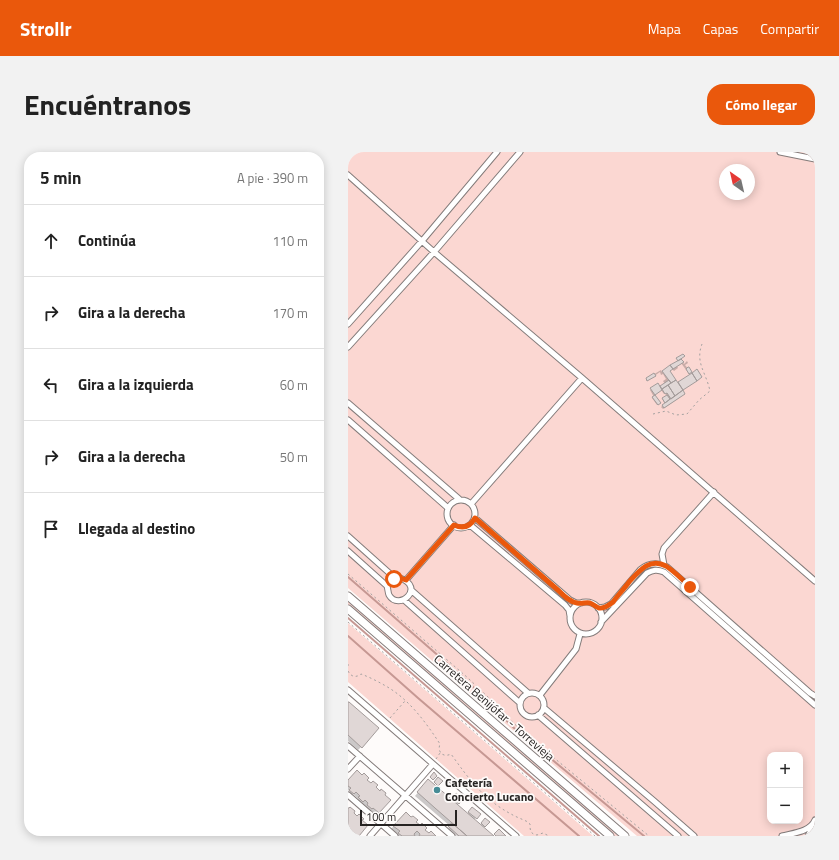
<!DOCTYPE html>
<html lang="es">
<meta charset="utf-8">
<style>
:root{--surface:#fff;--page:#f2f2f2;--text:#222;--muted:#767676;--line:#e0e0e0;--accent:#ea580c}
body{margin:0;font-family:"Titillium Web",sans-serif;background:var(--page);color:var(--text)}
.controls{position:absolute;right:12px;bottom:12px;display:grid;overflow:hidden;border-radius:8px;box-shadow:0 2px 10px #0003}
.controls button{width:36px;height:36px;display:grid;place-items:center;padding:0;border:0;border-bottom:1px solid var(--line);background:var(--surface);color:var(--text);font:20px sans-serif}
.compass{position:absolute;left:371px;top:12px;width:36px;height:36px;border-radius:50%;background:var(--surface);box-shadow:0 2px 10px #0003;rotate:326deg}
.scale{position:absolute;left:12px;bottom:10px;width:97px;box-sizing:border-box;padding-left:4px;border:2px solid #262322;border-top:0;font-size:11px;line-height:14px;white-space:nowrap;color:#262322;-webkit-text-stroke:3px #fefbfa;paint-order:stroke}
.stop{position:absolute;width:12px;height:12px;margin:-9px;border:3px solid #ea580c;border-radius:50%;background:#fff}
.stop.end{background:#ea580c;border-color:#fff;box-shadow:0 1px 4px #0008}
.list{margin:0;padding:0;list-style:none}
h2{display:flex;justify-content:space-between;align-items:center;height:52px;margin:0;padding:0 16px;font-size:17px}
h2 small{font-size:13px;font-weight:400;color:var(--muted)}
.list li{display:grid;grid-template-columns:26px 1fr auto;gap:12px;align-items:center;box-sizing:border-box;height:72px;padding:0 16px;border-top:1px solid var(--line)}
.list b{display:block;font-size:15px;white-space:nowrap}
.list em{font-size:13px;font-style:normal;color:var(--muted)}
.icon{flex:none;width:22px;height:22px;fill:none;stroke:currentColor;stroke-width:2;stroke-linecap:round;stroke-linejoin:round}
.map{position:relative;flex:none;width:467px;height:684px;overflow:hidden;border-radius:16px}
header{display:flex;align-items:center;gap:24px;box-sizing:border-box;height:56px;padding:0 20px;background:var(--accent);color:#fff}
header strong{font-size:19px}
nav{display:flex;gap:22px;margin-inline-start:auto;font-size:14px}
.intro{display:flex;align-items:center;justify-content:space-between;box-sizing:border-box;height:96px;padding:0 24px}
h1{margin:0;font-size:28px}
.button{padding:10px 18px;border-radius:16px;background:var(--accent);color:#fff;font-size:14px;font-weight:700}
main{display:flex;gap:24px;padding:0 24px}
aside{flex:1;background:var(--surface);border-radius:16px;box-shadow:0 2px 10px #0003}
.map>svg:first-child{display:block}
</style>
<header>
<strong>Strollr</strong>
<nav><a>Mapa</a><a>Capas</a><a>Compartir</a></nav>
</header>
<div class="intro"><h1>Encuéntranos</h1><a class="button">Cómo llegar</a></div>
<main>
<aside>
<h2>5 min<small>A pie · 390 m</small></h2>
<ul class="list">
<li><svg class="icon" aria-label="ahead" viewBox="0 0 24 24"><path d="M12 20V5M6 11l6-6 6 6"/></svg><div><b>Continúa</b></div><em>110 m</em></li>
<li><svg class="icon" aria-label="right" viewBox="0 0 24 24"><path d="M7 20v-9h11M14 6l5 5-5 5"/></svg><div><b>Gira a la derecha</b></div><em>170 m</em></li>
<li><svg class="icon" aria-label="left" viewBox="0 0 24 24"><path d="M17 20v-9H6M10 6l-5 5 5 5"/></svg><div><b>Gira a la izquierda</b></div><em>60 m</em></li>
<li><svg class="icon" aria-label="right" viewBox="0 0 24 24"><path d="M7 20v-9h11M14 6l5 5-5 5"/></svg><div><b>Gira a la derecha</b></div><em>50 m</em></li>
<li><svg class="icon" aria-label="arrive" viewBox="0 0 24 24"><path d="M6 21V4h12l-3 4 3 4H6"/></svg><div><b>Llegada al destino</b></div></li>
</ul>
</aside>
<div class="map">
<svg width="467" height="684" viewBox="0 0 467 684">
<rect width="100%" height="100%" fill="#fefbfa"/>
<path fill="#fbd7d2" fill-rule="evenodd" d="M0,0H467V684H289L125,544L0,436ZM377,18H401V42H377ZM422,603H452V669H422Z
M0,449L271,684H266L0,453Z
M0,471L245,684H176L0,530Z"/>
<path fill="#0003" d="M335,203L332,206L336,212L339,209L340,211L337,213L343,220L341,222L333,211L329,214L330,216L326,219L324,217L321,220L329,232L349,219L352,226L334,238L335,243L315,257L313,255L317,252L314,247L319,244L317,241L316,242L313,238L306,243L311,251L309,253L304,246L306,245L302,238L303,237L312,236L317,232L315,229L318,227L315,222L313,223L312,220L299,229L298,227L313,218L314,220L330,210L329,207Z
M0,552L13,595L10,598L0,589Z
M18,628L41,648L27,663L22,658L20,660L17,656L18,655L13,650L11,652L8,649L10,647L5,642L3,644L0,642L1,639L0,638V629Z
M78,631L103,648L108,642L114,647L109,653L119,662L125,656L131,662L126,668L132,673L137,668L140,670L135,676L145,684H109L100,676L102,674L67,644Z
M0,657L4,661L9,684H0Z
M58,661L81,682L86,684H48L50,682L43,677Z"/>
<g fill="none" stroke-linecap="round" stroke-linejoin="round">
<path stroke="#c69893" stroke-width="2" d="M0,425L101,513
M0,466L251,684
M0,484L70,546L231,684
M108,519L124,534L166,576L296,684"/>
</g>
<path fill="#e0d7d6" stroke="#a39b9a" d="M335,202L337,204L330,209L328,206Z
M333,207L336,210L325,217L322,213Z
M322,213L325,217L322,219L328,228L323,231L314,219Z
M340,215H341L344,220L341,222L338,217Z
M349,217L354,225L349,229L344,221Z
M306,221L308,224L299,229L298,226Z
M344,221L349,229L335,238L330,230Z
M321,228L323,231L314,237L312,234Z
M328,228L335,238L327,244L320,233Z
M310,231L314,238L307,243L302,236Z
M320,233L327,244L323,247L319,241L317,242L314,237Z
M335,238L337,242L316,256L314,253Z
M307,243L313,251L310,253L304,245Z
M319,243L322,247L317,251L314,246Z
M0,550H1L31,576L14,596L0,583Z
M9,618L14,623L16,621L21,626L19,628L23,631L25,629L30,633L28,635L32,639L33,637L38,641L37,643L43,648L31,661L25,656L24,657L19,653L20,651L17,648L15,650L10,645L12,644L8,640L6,642L1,638L3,636L0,634V628Z
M86,620L89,624L85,628L82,625Z
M90,625L95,629L90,634L86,630Z
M80,627L146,684H119L87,656L69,640Z
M108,641L115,647L111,652L104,646Z
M2,655L7,659L6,661L9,664L11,662L16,667L14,668L20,673L11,684H5L3,681L1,683L0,682V656H1Z
M124,655L133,662L129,667L120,660Z
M58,660L63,665L65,664L70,668L68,670L72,673L74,671L79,676L77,678L81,681L83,679L88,684H71L72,682L69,679L66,682L67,684H54L50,681L52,679L45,674Z
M137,666L142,670L137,675L133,671Z
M104,671L119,684H111L100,674Z
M151,677L158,684H148L146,682Z"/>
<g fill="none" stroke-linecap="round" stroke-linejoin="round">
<g stroke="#847c7b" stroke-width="7">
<path id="street" d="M432,0L467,7
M0,23L86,100L234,226L467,429
M0,172L74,89L149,0
M0,195L86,100L172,0
M0,251L111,347
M0,268L100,356
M99 362a14 14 0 1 1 28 0a14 14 0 1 1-28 0Z
M123,352L234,226
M127,366L222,448L228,451H233
M122,373L217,453L221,458L222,464
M0,384L48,427
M0,399L39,434
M316,413L314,402L316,396L366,340
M52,426C78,435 51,460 41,443C40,441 40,437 39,434L46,427Z
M58,428L106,373
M63,438L180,541
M56,448L172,551
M222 466a16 16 0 1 1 32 0a16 16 0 1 1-32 0Z
M250,456L257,455L263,452L292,418C300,411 309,410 319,415L462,541L467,544
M253,470L299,421C305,418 309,417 316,420L467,553
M0,538L168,684
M172 553a12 12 0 1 1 24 0a12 12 0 1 1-24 0Z
M192,543L228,497L232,482
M196,556L306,649L346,684
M190,563L330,684
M0,594L104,684
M0,617L12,604
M0,643L47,684
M22,684L85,612
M434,684C445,681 462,680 467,668
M460,684L465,674"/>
</g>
<g stroke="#847c7b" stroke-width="9">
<path id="secondary" d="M0,444L277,684
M0,457L262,684"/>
</g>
<path stroke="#a4a1a0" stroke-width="1" stroke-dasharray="2 3" stroke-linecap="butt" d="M305,262L318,259L328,263L339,262L351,248L362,239C358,220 347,211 354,192
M0,422L120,526L143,548L160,566L183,587L301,684
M0,470L247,684
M0,512V514
M0,519C3,525 8,526 13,522C21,525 29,529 36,533C60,546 77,569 92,592C89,600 95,606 103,602C121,627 135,647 163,662C168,665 174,667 180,670L182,672C182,678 182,682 189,683L195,681L201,684
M42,566L57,549
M88,607L92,601"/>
<use href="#street" stroke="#fff" stroke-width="5"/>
<use href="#secondary" stroke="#fff" stroke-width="7"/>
</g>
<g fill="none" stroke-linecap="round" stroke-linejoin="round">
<path stroke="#ea580c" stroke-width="5" d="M46,427L52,426L58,428L106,373C115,377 122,375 127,366L211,439C216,444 222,450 229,451C234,452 238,450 242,451C245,452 248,455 251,456C256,457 261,453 265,450C270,443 276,437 281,430C291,419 302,405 318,414C326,419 335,428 342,435"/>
</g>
<circle fill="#468c96" stroke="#fefbfa" stroke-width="1.5" cx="89" cy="638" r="4"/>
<g text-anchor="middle" stroke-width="3.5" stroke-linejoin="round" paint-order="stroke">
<g font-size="12" fill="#262322" stroke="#fefbfa">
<text transform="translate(146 556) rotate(41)" y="4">Carretera Benijófar - Torrevieja</text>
</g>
<g font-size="12" font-weight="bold" fill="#262322" stroke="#fefbfa" text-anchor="start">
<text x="97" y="635">Cafetería<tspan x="97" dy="14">Concierto Lucano</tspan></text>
</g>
</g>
</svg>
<div class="controls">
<button>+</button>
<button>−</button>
</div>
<svg class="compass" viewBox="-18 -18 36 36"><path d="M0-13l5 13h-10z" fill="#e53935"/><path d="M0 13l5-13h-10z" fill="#767676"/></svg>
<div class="scale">100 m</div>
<div class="stop" style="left:46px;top:427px"></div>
<div class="stop end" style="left:342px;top:435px"></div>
</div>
</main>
